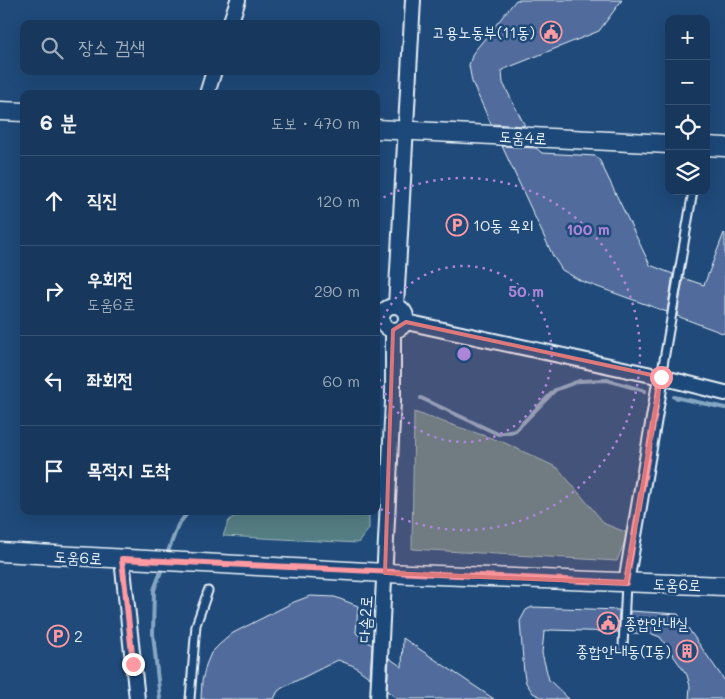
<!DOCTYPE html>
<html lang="ko">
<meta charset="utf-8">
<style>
:root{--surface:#17385c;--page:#203f62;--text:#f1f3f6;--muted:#9eacbb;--line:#365272}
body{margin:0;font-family:Mali,"Poor Story",sans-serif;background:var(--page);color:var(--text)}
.controls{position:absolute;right:15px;top:15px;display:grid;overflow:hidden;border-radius:10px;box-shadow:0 5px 20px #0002}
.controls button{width:45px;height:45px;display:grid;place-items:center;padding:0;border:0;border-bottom:1px solid var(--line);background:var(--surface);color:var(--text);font:25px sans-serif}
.stop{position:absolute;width:15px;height:15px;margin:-11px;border:4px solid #ff9aa2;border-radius:50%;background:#fff}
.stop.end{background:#ff9aa2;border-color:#fff;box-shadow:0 1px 5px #0008}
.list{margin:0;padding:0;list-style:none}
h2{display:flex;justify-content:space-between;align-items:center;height:65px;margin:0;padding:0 20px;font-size:21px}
h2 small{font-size:16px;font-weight:400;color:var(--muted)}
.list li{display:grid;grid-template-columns:32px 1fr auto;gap:15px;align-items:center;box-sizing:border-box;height:90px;padding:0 20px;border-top:1px solid var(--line)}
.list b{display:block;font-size:19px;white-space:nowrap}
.list p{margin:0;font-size:16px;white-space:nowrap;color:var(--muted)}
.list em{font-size:16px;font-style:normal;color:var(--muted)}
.icon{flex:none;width:28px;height:28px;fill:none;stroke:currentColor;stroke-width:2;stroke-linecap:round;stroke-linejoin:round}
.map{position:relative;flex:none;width:725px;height:699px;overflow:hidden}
.search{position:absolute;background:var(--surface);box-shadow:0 5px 20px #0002;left:20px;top:20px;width:360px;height:55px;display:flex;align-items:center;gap:12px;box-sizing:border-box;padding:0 18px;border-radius:10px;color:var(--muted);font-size:19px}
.panel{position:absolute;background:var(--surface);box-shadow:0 5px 20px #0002;left:20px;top:90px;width:360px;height:425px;border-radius:10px}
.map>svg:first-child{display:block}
</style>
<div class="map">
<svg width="725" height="699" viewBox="0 0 725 699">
<rect width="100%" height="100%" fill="#1f4a7a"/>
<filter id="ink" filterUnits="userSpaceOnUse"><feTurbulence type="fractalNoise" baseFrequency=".02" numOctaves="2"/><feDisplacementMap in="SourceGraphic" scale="10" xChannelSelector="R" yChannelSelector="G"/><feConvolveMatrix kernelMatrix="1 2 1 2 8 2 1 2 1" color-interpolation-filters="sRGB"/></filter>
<g filter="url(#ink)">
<path fill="#557e84" stroke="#9eb8be" d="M414,412L503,442L558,468L605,524L628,533L617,561L412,549Z
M238,511H369V529L358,543L223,536L228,522Z"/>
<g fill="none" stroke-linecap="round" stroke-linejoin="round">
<path stroke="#85a7c3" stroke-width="4" d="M674,397L725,408
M421,398L498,434L515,431L555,390L579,381L607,380L645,391
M166,557L178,525L189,511
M160,699L153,634L154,590L163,566"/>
</g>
<path fill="#516c9c" stroke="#e8f1f8" d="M516,0H622L599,31L502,70L503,83L525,126L491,124L472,82L469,65L473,53Z
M502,146L536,148L542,153L596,156L600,161L650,265L673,274L667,312L581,281L562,270L553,256Z
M724,233L725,234V334L677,316L683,278L704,285Z
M310,596L335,597L358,606L356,633L372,645L370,678L354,666L338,660L282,688L278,691L274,699H201L202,681L206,665L211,653L220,644L233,633L294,602Z
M532,607L619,610L618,632L551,630L544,632L542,653L549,680L569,699H545L533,693L526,683L524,673L520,621L526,610Z
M630,611L678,614L725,681V699H689L690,686L687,675L660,637L652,634L629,633Z
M403,638L494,699H398L387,691L389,658L402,667Z"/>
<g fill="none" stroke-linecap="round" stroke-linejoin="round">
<g stroke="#e8f1f8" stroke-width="11">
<path id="service" d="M661,377L693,191
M623,647L626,583
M190,699L196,625L208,591"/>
</g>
<g stroke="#e8f1f8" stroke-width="18">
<path id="minor" d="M230,24L238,0
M207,94L214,71
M396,306L413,0
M382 318a12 12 0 1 1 24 0a12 12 0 1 1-24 0Z
M406,322L661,377L725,393
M122,559L137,699
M626,583L661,377
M378,699L393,401V330"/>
</g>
<g stroke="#e8f1f8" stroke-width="21">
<path id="tertiary" d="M0,111L24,112
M376,129L669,144
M706,146L725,147
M0,552L385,573L725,586"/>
</g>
<use href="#service" stroke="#1f4a7a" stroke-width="7"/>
<use href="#minor" stroke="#1f4a7a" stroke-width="14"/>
<use href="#tertiary" stroke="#1f4a7a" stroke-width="18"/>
</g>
</g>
<g fill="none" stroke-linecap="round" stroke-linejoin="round" filter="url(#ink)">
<path stroke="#ff9aa2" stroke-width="6" d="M133,664L122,559L626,583L661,377"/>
</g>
<path fill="#dd787b" fill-opacity="0.2" stroke="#dd787b" stroke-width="4" stroke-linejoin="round" d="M406,322L661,377L626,583L385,573L393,330Z"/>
<g fill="none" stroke="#ac85d9" stroke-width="2.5" stroke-dasharray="2.5 5">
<path d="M376 347A88 88 0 1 1 376 361"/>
<path d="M377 201A176 176 0 1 1 377 507"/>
</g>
<defs>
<g id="civic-ring" transform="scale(1.125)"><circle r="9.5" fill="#1f4a7a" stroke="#ff9aa2" stroke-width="1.5"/><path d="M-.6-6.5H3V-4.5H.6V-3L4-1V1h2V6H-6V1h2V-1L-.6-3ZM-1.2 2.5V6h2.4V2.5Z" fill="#ff9aa2"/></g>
<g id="parking-ring" transform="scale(1.125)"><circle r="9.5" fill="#1f4a7a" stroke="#ff9aa2" stroke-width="1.5"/><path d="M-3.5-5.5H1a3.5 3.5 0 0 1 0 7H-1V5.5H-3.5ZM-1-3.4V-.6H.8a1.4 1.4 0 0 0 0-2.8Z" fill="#ff9aa2"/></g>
<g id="building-ring" transform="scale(1.125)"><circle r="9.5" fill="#1f4a7a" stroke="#ff9aa2" stroke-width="1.5"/><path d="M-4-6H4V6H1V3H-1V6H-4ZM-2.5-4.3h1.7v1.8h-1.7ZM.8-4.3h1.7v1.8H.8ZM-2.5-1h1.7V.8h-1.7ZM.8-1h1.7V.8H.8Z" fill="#ff9aa2"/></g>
</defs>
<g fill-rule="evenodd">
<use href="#civic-ring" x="551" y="32"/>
<use href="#parking-ring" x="457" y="225"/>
<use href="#civic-ring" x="608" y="623"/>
<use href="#parking-ring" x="58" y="636"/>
<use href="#building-ring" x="687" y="651"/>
</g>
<g text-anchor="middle" stroke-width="5" stroke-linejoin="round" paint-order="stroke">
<g font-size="16" fill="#e8f1f8" stroke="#1f4a7a" text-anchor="start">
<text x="535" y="38" text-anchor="end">고용노동부(11동)</text>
<text x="473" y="231">10동 옥외</text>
<text x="624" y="629">종합안내실</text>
<text x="74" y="642">2</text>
<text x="671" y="657" text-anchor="end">종합안내동(I동)</text>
</g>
<g font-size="16" fill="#e8f1f8" stroke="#1f4a7a">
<text transform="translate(523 137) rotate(3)" y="6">도움4로</text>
<text transform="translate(78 557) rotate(3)" y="6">도움6로</text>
<text transform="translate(677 584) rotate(2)" y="6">도움6로</text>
<text transform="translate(365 619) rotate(-87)" y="6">다솜2로</text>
</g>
</g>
<circle cx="464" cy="354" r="8" fill="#ac85d9" stroke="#1f4a7a" stroke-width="2.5"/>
<g font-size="15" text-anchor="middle" font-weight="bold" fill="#ac85d9" stroke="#1f4a7a" stroke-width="5" stroke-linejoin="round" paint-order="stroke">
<text x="588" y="235">100 m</text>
<text x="526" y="297">50 m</text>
</g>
</svg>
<div class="controls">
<button>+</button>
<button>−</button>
<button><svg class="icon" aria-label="locate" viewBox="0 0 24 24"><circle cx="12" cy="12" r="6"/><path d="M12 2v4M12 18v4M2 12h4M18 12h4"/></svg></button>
<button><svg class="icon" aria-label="layers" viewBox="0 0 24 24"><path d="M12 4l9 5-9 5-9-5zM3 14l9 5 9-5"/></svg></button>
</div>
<div class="stop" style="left:661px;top:377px"></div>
<div class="stop end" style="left:133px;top:664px"></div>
<div class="search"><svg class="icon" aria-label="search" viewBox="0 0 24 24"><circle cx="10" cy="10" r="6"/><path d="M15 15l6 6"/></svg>장소 검색</div>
<section class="panel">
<h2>6 분<small>도보 · 470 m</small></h2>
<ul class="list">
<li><svg class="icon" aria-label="ahead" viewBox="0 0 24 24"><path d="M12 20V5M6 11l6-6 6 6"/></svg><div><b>직진</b></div><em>120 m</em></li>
<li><svg class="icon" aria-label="right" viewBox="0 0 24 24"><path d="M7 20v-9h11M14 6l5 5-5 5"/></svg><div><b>우회전</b><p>도움6로</p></div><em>290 m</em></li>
<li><svg class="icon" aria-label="left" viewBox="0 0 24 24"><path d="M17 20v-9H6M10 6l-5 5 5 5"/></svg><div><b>좌회전</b></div><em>60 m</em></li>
<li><svg class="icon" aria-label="arrive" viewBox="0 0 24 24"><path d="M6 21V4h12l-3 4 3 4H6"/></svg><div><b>목적지 도착</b></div></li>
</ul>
</section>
</div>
